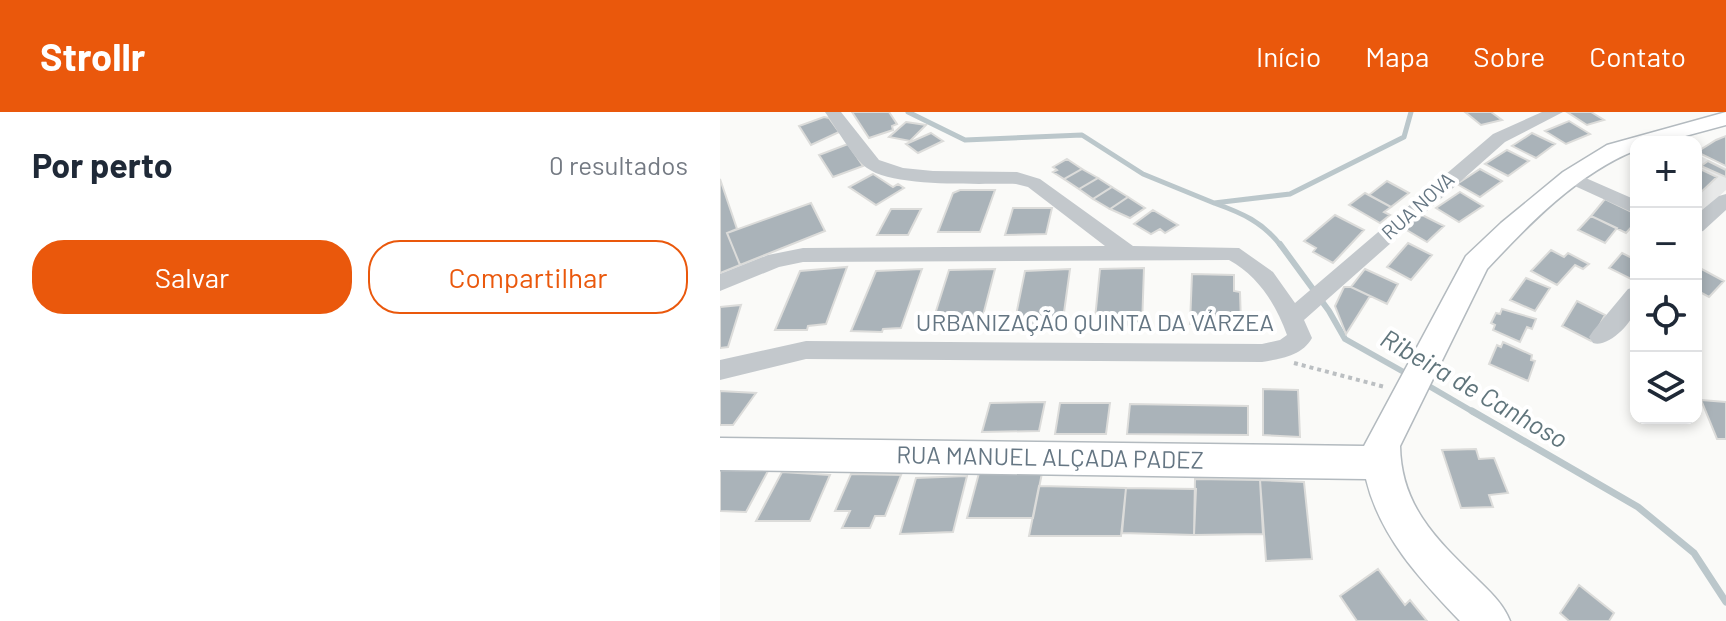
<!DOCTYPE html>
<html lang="pt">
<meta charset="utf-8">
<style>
:root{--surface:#fff;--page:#f2f2f3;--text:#1f2937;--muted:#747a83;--line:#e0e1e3;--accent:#ea580c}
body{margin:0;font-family:Barlow,sans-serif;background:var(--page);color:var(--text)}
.controls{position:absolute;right:24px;top:24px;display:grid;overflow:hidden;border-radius:16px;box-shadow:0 4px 12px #0003}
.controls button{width:72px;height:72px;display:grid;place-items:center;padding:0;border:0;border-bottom:2px solid var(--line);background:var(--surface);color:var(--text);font:40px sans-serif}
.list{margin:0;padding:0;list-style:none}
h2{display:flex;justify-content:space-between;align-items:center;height:104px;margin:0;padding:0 32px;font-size:34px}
h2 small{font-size:26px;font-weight:400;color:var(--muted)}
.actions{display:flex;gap:16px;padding:24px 32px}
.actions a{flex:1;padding:18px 0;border:2px solid var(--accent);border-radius:32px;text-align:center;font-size:28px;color:var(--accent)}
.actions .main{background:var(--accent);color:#fff}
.icon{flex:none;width:44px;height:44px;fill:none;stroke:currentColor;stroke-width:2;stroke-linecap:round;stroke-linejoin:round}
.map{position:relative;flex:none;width:1006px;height:509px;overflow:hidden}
header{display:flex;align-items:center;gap:48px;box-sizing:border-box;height:112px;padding:0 40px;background:var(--accent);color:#fff}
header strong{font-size:38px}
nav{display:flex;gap:44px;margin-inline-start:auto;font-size:28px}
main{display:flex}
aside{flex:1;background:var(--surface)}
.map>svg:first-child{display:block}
</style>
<header>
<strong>Strollr</strong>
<nav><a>Início</a><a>Mapa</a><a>Sobre</a><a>Contato</a></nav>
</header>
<main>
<aside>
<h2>Por perto<small>0 resultados</small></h2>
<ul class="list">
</ul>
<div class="actions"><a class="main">Salvar</a><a>Compartilhar</a></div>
</aside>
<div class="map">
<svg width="1006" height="509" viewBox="0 0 1006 509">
<rect width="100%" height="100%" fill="#fafaf8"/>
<path fill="#e8e9e9" d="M976,42L1006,56V78L978,103Z"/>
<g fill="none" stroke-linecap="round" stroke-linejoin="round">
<path stroke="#bbc7cb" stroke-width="5" d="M188,0L245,28L362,23L423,62L494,91L570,82L684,25L691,0
M494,91C522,101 543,110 561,134"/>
<path stroke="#bbc7cb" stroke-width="6" d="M560,132L609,199L625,227L689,263
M702,270L755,301"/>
<path stroke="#bbc7cb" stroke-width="7" d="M752,299L918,395L974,441L1006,490"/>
</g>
<path fill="#aab3b9" stroke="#dcdcda" stroke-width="2" d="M132,0H169L177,12L172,14L173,18L149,26Z
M745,0H771L782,8L761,13Z
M847,0H871L884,8L867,13Z
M104,5L109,6L119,20L91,33L79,14Z
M849,9L870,22L846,32L825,19Z
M186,10L206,13L190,29L169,25Z
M211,21L223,29L198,41L186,32Z
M812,21L835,32L816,46L792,34Z
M1006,24V54L977,40L996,28Z
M128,32L143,54L113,65L99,43Z
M787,38L809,49L788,64L765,52Z
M347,47L362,57L344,67L333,60L337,58L333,55Z
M988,49L1006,58V65L981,54Z
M976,55L997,65L976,85Z
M362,57L378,66L359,77L344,67Z
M760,57L782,69L760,85L737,72Z
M153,62L173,75L178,72L184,76L156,93L129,75Z
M378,66L392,75L373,87L359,77Z
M0,67L17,117L7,121L20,153L0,161Z
M667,69L689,81L671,95L649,83Z
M392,75L408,85L390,97L373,87Z
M240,78H275L260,120H218L233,81Z
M740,80L763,94L739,110L716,96Z
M645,81L671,95L664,100L670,103L660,111L629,93Z
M408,85L425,96L410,106L390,97Z
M885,87L916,102V110L906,121L871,104Z
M91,91L105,119L20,153L7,121Z
M293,96H332L326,122L285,123Z
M171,97H201L188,123H157Z
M433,98L458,113L445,121L440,117L431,122L414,112Z
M700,102L724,114L707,130L685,117Z
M615,103L644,118L613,151L593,140L596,136L584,129Z
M871,104L897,116L885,131L858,118Z
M688,131L712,143L691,168L667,155Z
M831,138L844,145L848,141L869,152L863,157L855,153L837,173L811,159Z
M902,141L916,148L915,169L889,156Z
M976,154L1004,169L989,185L976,178Z
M127,155L106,212L88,214L87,218H55L80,159Z
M424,156L422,214L405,215V219L374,217L380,157Z
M202,157L181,216L163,217L162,220L131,219L156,159Z
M275,157L260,215L242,216L241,220L210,218L229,158Z
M350,157L342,215L325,216L324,220L293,218L305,159Z
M645,157L678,172L667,192L631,175Z
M472,162L514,163V179L520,180L521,212H470Z
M806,166L830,176L815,199L790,188Z
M624,175H631L650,184L626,222L615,194Z
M857,189L885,203L871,229L842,214Z
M21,193L8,235L0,236V195Z
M782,197L816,207L812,217L807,215L800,230L773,218L775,213L771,211L776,201L780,202Z
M783,230L812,243L811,248L815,249L808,269L769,252L777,233L781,235Z
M543,277L578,278L580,325L543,323Z
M0,279L36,281L13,313H0Z
M981,288L1006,290V327H997Z
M325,290L319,319L262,320L270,291Z
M340,291H390L386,322H335Z
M410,292L528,294V323L407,322Z
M756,337L759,347L774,346L788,381L769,383L773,395L741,396L722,338Z
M0,358L48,359L26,400L0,399Z
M62,360L110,363L90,409H36Z
M259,361H322L313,406H247Z
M131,362L181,363L165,404H155L150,416H122L130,399H115Z
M247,364L233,420L180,422L196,366Z
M475,367L540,368L543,422L474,423Z
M540,368L584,370L592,447L546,449Z
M319,374L406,376L401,424H309Z
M406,376L476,377L474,423L402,421Z
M658,457L685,493L690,488L707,509H637L620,484Z
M859,473L894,501L889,509H849L840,501Z"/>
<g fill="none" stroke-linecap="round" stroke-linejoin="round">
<g stroke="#b3babf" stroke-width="3">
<path id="secondary" d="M1006,0V13L943,30H916V38C857,62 810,111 767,157L680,334C681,393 715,426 755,465C769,479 783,491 790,509H740C700,467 660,425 646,367L0,358V326L644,334L746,144L781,111L843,60L887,33Z"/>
</g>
<path stroke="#bbbfc2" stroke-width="4" stroke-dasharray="4 4" stroke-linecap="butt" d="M574,251L665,275"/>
<path fill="#c3c8cc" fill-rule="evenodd" d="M105,0H121L159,48L183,56L213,59L297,60L320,67L413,134L519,136L553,160L575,191L773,22L822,0H843L785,30L584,208L592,226C582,244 560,247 542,250L86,247L0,268V248L86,229L542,232L560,228L567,223C556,192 538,164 509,148L83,150L59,155L0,179V162L48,143L83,136L385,134L308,75L296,72C261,71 174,76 147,56C133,46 115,14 105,0Z
M852,60L916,88V102L846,70L843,66Z
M1006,82V98L983,119L976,121V103L999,84Z
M916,175C916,181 917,190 916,196C913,211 888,236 873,231L869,225L873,219L908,177Z"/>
<use href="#secondary" fill="#fff" fill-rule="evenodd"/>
</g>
<g text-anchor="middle" stroke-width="8" stroke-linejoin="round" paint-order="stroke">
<g font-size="20" fill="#657683" stroke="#fff">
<text transform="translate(698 94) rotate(-42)" y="7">RUA NOVA</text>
</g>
<g font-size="24" fill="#657683" stroke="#fff">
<text x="375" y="219">URBANIZAÇÃO QUINTA DA VÁRZEA</text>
<text transform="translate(330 346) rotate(1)" y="8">RUA MANUEL ALÇADA PADEZ</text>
</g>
<g font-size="26" font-style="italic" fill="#60757c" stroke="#fff">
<text transform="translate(754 277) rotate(30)" y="9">Ribeira de Canhoso</text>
</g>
</g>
</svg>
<div class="controls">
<button>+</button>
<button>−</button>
<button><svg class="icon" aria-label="locate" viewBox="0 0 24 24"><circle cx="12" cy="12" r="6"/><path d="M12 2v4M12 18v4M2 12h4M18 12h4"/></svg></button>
<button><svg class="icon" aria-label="layers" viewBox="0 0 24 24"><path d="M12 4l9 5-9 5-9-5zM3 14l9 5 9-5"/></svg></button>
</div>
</div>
</main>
